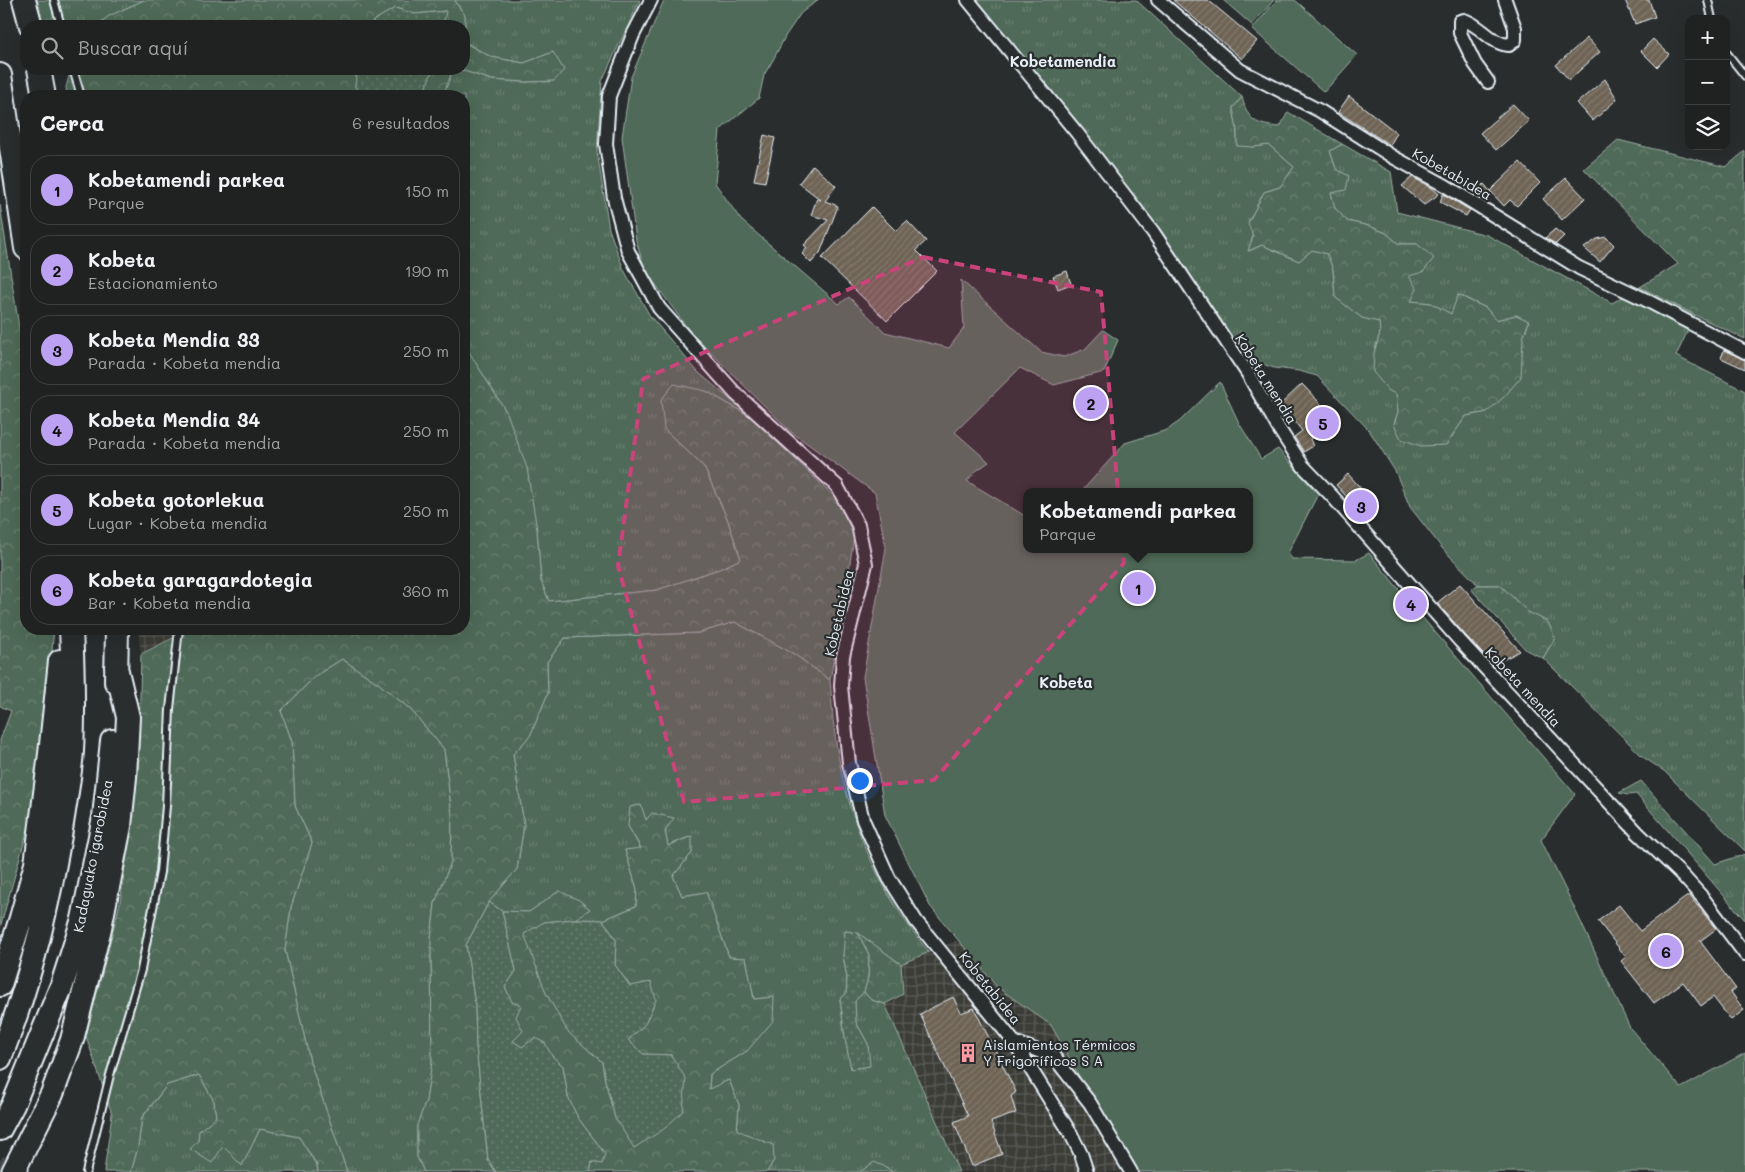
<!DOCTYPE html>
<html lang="es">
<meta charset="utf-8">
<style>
:root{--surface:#202222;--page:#282a2a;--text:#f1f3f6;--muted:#a2a4a5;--line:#3d3f40;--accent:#bca0f2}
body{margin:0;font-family:Mali,sans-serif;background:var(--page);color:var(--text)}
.controls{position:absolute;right:15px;top:15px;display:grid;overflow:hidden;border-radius:10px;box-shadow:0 5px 20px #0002}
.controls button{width:45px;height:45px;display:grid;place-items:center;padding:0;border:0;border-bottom:1px solid var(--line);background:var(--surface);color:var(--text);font:25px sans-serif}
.you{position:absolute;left:859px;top:780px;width:18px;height:18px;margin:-12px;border:4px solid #fff;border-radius:50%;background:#1a73e8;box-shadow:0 0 0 8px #1a73e833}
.badge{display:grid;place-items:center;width:32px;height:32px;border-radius:50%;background:var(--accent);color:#111;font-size:16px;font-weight:700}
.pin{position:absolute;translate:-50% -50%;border:2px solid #fff;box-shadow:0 1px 5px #0006}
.popup{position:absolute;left:1023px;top:488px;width:230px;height:65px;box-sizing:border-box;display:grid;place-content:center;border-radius:10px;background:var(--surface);filter:drop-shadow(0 1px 4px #0005);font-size:16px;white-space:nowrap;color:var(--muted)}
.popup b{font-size:19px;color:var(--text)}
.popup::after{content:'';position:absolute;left:50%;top:100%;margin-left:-10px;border:10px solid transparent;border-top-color:var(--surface)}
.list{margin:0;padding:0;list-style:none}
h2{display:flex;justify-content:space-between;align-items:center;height:65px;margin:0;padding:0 20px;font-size:21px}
h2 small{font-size:16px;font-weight:400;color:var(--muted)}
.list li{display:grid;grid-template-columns:32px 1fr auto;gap:15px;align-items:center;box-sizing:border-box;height:70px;margin:0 10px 10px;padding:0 10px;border:1px solid var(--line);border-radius:20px}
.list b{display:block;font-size:19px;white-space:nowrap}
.list p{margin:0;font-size:16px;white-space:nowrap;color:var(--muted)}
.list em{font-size:16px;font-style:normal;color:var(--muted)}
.icon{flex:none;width:28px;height:28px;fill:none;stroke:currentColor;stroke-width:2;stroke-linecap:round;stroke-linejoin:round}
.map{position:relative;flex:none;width:1745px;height:1172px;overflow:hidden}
.search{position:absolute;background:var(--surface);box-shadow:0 5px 20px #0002;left:20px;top:20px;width:450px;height:55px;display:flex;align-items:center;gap:12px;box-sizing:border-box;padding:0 18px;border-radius:20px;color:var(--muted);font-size:19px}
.panel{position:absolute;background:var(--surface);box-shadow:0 5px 20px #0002;left:20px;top:90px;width:450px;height:545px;border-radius:20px}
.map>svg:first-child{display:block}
</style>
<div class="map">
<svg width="1745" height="1172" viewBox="0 0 1745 1172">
<defs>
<pattern id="industrial-grid" width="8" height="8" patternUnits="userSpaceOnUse" patternTransform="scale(1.25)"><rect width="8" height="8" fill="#3e3d39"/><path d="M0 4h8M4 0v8" fill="none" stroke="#5a5a56"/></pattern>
<pattern id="grass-tufts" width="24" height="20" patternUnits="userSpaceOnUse" patternTransform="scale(1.25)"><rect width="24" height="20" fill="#506a58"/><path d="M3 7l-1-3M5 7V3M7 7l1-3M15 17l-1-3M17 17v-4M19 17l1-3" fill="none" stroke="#698071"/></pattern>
<pattern id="forest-crowns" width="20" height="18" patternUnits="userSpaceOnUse" patternTransform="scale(1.25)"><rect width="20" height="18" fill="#506a58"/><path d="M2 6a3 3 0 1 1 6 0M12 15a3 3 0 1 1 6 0" fill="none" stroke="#698071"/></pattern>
<pattern id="garden-dots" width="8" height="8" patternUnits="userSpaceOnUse" patternTransform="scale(1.25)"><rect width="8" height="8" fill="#506a58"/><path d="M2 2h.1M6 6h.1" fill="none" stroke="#698071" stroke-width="1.8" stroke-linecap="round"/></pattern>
<pattern id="building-hatch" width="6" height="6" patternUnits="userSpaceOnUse" patternTransform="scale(1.25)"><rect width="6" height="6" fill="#6e6354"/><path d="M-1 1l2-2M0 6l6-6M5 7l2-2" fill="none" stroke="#837a6d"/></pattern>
</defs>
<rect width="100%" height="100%" fill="#2a2d2e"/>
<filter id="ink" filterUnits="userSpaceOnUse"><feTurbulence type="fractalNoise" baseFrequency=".02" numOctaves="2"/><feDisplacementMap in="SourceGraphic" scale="10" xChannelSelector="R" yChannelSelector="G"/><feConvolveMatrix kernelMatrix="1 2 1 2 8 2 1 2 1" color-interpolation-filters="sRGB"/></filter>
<g filter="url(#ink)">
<path fill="url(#industrial-grid)" d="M138,629H191L141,654Z
M958,940L997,987L1051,1025L1132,1172H959L885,1004L903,994L901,964Z"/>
<path fill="url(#grass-tufts)" stroke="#9caea8" d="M34,0H144L109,16L96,26H41Z
M456,0H640L602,81L597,151L609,229L624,270L650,316L698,372L751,417L706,391L664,429L704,467L727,518L741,559L722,568L657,590L549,601L541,581L537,530L507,413L464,344V96H443L453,69H458L492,80L526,82L553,81V52L524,63L491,57L465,42V15L455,2Z
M973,0H1136L1242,97L1233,108L1237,130V145L1253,147L1269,145L1294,167L1280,187L1264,192L1248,223L1253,236L1249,251L1262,245L1299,261L1312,250L1327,254L1333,269L1335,297L1362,318L1379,321L1380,333L1374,353L1397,394L1398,412L1394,424L1446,445L1466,416L1487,412L1521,356L1523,338L1529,322L1516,315L1496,320L1486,308L1459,295L1451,314L1431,303L1411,301L1409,275L1417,244H1399L1386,233L1369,226L1347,221L1335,208L1331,193L1336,169L1330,151L1342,144L1391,172L1397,212L1487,235L1612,303L1640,287L1695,315L1676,356L1745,391V851L1664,771L1643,757L1543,658L1555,638L1548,622L1528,612L1500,585H1478L1442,548L1410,507L1395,471L1369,430L1317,376L1299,371L1274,368L1246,358L1139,201Z
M735,622L794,654L830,680C832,698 832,716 835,734C845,814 877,890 929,952L901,964L858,933L843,955L847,978L846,994L840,999L845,1038L851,1068L868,1044L856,1022L855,1000L864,992L871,1000L885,1004L959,1172H892L886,1167L860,1172H767L774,1160L737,1130L739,1105L729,1080L709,1090L710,1074L747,1051L774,997L754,999L746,958L729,957L706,892L682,896L673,876L692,853L691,836L668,846L665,831L673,818L646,821L628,826L641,849L625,850L637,889L636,906L603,920L575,919L590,909L559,891L529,912L502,911L489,902L517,869L524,825L513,754L530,736L548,693L547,662L565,638L698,633Z
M342,659L378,683L410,709L444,749L452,815L451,862L435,903L431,939L432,1062L426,1101L417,1126V1156L424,1172H347L310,1062L285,950L291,907L312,843L295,806L292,742L281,711L315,676Z
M1641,781L1715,864L1745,854V920L1636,794L1628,795L1619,793Z
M199,1075L214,1101L216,1117L199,1131L198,1141L190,1149L223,1145L242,1165L260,1129L299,1137L317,1166L318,1172H131L138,1147L142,1118L167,1085Z"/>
<path fill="url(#forest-crowns)" stroke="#9caea8" d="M144,0H456L455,2L465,15V43L491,57L524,63L553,52L564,70L554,81L526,82L492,80L458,69H464V26H443L445,11L415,14L395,8L373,21L371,26H96L109,16Z
M71,69H357L355,87L363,96H67L66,87Z
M433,69H453L443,96H421L424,92Z
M1242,97C1248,121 1256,125 1280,127L1288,112L1342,144L1330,151L1336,169L1349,176L1346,190L1331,193L1335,208L1347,221L1369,226L1386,233L1399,244H1417L1434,258L1423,272L1409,276L1417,289L1411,301L1431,303L1451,314L1458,295L1486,308L1496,320L1516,315L1529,321L1523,338L1521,377L1504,397L1487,412L1466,416L1446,445L1421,446L1401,439L1394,424L1398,412L1396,394L1389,391L1373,372L1374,353L1380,333L1379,322L1362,318L1335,297L1333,269L1327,254L1312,250L1299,261L1262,245L1248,251L1253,236L1248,223L1264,192L1280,187L1294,167L1269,145L1253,147L1237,146V130L1233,108Z
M1618,140L1726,167L1745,151V339L1695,315L1640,287L1678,264L1584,169Z
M0,205L26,372V629H54L44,732L31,818L0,928V740L11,711L0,706Z
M464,344L507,413L527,468L537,530L541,581L549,601L657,590L722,568L741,559L727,518L704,467L664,429L661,400L674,384L706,391L751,417L840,502L854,536L844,603L830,680L794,654L735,622L698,633L565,638L547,662L548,693L530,736L513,754L524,825L517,869L489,902L466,945L475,1004L476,1046L488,1160L496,1172H424L417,1157V1125L426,1101L432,1062L431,939L435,903L451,862L452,815L444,749L410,709L378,683L342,659L315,676L281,711L292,742L295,806L312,843L291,907L285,950L310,1062L347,1172H318L317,1165L299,1137L260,1129L242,1166L223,1146L212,1163L190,1149L198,1141L199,1131L216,1117L214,1101L199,1075L167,1085L142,1117L138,1147L131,1172H104L112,1114L86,1036L120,903L138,774L141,654L191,629H464Z
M1478,585H1500L1528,612L1548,622L1555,638L1543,658L1526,650L1471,589Z
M641,805L646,820L652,813L674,818L665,831L668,846L692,836V853L673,876L682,896L706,892L729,957L746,958L754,999L774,997L773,1021L747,1051L710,1074L709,1089L729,1080L739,1105L737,1130L773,1145L774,1160L767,1172H590L592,1162L605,1154L578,1118L568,1097L563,1066L552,1056L544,1043L535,1039L522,1047L513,1041C516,1017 515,1009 505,987L516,971L502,911L529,912L559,891L579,900L590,909L575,919L544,922L546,993L568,1031L602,1062L605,1080L615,1118L635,1148L671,1055L643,1054L628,1040L645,1024L630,986L615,965L616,940L603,920L636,906L637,889L625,850L641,848L628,826L630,807Z
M858,933L901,964L903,994L885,1004L871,1000L864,992L868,977L869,955Z
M874,1162L886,1167L892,1172H860Z"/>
<path fill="#506a58" stroke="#9caea8" d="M664,0H818L801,13L786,35L773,60L764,75L759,98L720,130L715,183L741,220L839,304L849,297L885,332L949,348L964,328L961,280L1041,352L1064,357L1085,349L1103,330L1118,340L1104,372L1054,385L1020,368L955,432L989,462L976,471L967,481L1027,517V549H1249V492H1081L1125,443L1167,430L1180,421L1220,382L1239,423L1261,459L1278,449L1318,494L1288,553L1292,559L1356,560L1369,553L1422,617L1575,794L1541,840L1573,905L1630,1028L1681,1088L1745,1053V1172H1132L1051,1025L997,987L930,906L885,815L863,677L886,548L875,493L790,431L691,333L645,270L636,240L622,137L631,77Z
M1223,0H1274L1252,25Z
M1277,0H1295L1357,55L1324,92L1252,29Z"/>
<path fill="url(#garden-dots)" stroke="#9caea8" d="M395,8L415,14L446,11L443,26H371L373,21Z
M357,69H433L424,92L420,96H363L355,87Z
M489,902L502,911L516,971L505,987L512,1002L521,1005L516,1017L523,1031L513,1041L522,1047L535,1038L545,1043L552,1056L563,1066L568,1097L578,1118L605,1154L602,1164L592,1162L590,1172H496L488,1160L476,1046L475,1004L466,945Z
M575,919L603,920L616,940L615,965L630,986L651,982L656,1000L645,1024L628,1040L643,1054L671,1055L686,1079L683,1111L664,1129L634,1148L615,1118L605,1080L602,1062L568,1032L546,993L524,934L544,922Z
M845,931L858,933L869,955L868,977L864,992L855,1001L856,1022L868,1044L870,1066L851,1069L845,1038L840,999L846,994L847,978L843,955Z"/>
<path fill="url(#building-hatch)" stroke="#e8f1f8" d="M1173,0H1208L1257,41L1242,59Z
M1625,0H1649L1655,17L1635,24Z
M1587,38L1600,52L1569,80L1556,65Z
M1653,39L1669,54L1657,67L1641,51Z
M1605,79L1617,99L1593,121L1577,103Z
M1349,96L1397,133L1390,145L1338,112Z
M1513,104L1529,121L1496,150L1480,133Z
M764,135L775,138L765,182L754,180Z
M1520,162L1540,183L1517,206L1510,200L1504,206L1490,191L1492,193L1485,200L1474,193L1484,184L1490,191Z
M813,165L836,186L825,201L838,206L820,253L811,263L802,254L807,248L804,245L828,220L811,215L817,198L821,200L799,183Z
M1412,177L1432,188L1439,194L1424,205L1402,186Z
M1566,178L1585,198L1562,220L1543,199Z
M1443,194L1470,210L1466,216L1440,202Z
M872,207L896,231L907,221L926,241L916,250L937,271L887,321L822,258Z
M1555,229L1564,236L1556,244L1545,238Z
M1606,237L1614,245L1600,262L1584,248L1597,239Z
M1067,271L1071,284L1058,289L1053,276Z
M1724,350L1745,360V369L1721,358Z
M1302,384L1334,418L1310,439L1313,446L1304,452L1294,437L1302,431L1281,404Z
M1348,474L1366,494L1354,505L1336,485Z
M1460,584L1520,651L1493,665L1466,636L1437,603Z
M1689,895L1716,929L1700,941L1736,989L1731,992L1744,1010L1731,1020L1713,997L1701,1006L1683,982L1654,1003L1621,961L1626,957L1598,921L1619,905L1640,931Z
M953,997L961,1013L974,1008L1016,1092L1011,1096L1016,1113L991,1122L1002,1154L972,1166L954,1122L968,1116L920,1014Z"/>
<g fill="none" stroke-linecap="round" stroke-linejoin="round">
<path stroke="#464a4c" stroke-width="12" stroke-dasharray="12 6" stroke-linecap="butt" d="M0,1161L18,1172"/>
<g stroke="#e8f1f8" stroke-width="10">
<path id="lane" d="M54,0L61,26
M1708,0L1712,19
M1726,52L1745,76
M73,69L81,96
M86,1172L110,1075L141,970L160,872L166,806L170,709L179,629"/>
</g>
<g stroke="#e8f1f8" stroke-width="16">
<path id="street" d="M651,0L633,35L609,96L606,144L614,198L628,251L659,308L735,393L837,486L858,525L866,564L843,656L841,686L849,763L863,820L889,878L916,921L1014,1042L1071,1134L1081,1154L1087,1172
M968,0L1077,133L1153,232L1248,374L1279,429L1303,466L1332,496L1460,641L1638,833L1683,876L1702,897L1745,954
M1158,0L1240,70L1320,111L1393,157L1446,186L1579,268L1644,299L1745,352
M1488,82L1475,64L1460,33V21L1464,20C1482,26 1491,44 1509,45L1515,40V28L1505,0
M1014,1042L1054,1057L1090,1103L1131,1172"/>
</g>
<g stroke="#e8f1f8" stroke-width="26">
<path id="highway" d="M24,0L31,26
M39,69L44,96
M0,75L26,248
M116,682L117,629
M0,985L21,918L36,864L50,754L60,661
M0,1058C30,984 48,908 61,830C65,804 70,777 72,751C74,710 73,669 71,629
M0,1129L13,1105L62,985L83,919L104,817L112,741
M13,1172L52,1094L72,1040L100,928L120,826L125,777L128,717L116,667"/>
</g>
<use href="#lane" stroke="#2a2d2e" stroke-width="6"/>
<use href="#street" stroke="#2a2d2e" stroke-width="12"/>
<use href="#highway" stroke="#2a2d2e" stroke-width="22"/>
</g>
</g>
<path fill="#ca437a" fill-opacity="0.2" stroke="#ca437a" stroke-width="4" stroke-dasharray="10 6" stroke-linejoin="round" d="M923,257L1101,292L1124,563L934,780L684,802L618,566L643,379Z"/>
<defs>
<g id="building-bare" transform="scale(1.5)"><path d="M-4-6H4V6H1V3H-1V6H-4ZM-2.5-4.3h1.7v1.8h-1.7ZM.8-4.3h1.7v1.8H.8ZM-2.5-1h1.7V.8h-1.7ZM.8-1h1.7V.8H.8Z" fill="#ff9aa2" stroke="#2a2d2e" stroke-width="2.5" paint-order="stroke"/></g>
</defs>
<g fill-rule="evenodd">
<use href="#building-bare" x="968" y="1053"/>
</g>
<g text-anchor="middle" stroke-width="4.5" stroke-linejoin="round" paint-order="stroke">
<g font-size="14" fill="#e8f1f8" stroke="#2a2d2e">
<text transform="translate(1452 174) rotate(30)" y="5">Kobetabidea</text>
<text transform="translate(1266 379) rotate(58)" y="5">Kobeta mendia</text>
<text transform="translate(839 613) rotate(-77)" y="5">Kobetabidea</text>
<text transform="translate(1523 687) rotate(47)" y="5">Kobeta mendia</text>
<text transform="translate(93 856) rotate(-79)" y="5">Kadaguako igarobidea</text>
<text transform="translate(990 988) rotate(51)" y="5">Kobetabidea</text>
</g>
<g font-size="14" fill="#e8f1f8" stroke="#2a2d2e" text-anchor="start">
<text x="983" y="1050">Aislamientos Térmicos<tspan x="983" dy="16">Y Frigoríficos S A</tspan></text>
</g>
<g font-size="15" font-weight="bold" fill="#e8f1f8" stroke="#2a2d2e">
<text x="1063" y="67">Kobetamendia</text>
<text x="1066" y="688">Kobeta</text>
</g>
</g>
</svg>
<div class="controls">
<button>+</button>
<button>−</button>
<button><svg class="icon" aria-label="layers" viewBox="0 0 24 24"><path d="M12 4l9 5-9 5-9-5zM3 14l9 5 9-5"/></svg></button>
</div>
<div class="you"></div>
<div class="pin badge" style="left:1138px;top:588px">1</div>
<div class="popup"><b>Kobetamendi parkea</b>Parque</div>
<div class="pin badge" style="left:1091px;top:403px">2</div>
<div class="pin badge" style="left:1361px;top:506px">3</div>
<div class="pin badge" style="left:1411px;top:604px">4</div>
<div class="pin badge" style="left:1323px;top:423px">5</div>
<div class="pin badge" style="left:1666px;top:951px">6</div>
<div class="search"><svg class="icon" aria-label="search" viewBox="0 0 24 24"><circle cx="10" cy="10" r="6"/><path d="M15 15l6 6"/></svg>Buscar aquí</div>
<section class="panel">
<h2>Cerca<small>6 resultados</small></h2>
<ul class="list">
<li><span class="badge">1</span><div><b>Kobetamendi parkea</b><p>Parque</p></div><em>150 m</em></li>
<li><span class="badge">2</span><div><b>Kobeta</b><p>Estacionamiento</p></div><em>190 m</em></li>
<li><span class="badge">3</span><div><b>Kobeta Mendia 33</b><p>Parada · Kobeta mendia</p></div><em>250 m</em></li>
<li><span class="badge">4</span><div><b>Kobeta Mendia 34</b><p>Parada · Kobeta mendia</p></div><em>250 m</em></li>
<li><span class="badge">5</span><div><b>Kobeta gotorlekua</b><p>Lugar · Kobeta mendia</p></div><em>250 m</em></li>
<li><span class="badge">6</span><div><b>Kobeta garagardotegia</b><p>Bar · Kobeta mendia</p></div><em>360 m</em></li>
</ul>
</section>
</div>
